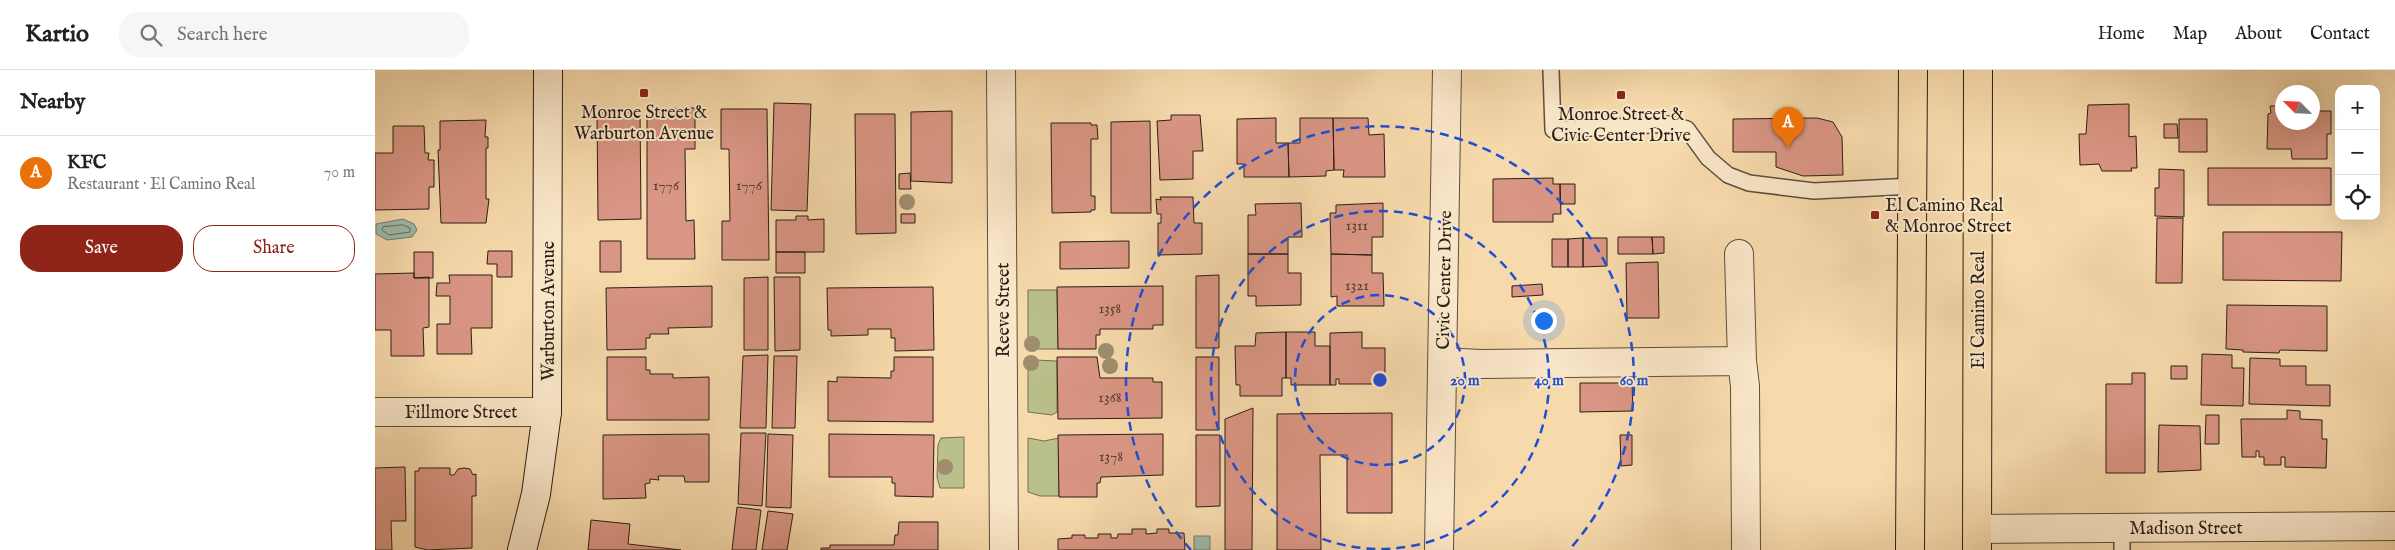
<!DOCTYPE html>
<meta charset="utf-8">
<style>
:root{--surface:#fff;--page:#f6f6f6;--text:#222;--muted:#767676;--line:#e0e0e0;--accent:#8f2418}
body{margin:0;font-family:"IM FELL English",serif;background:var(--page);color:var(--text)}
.controls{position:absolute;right:15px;top:15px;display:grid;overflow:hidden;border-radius:10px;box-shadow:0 5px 20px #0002}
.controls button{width:45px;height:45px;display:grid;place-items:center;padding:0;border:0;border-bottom:1px solid var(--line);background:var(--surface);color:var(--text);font:25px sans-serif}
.compass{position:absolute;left:1900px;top:15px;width:45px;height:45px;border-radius:50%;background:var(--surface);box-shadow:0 5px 20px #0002;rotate:294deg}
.you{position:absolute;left:1168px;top:250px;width:18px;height:18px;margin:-12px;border:4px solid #fff;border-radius:50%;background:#1a73e8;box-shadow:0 0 0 8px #1a73e833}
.badge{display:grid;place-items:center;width:32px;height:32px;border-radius:50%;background:var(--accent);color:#fff;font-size:16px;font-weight:700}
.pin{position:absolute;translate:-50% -41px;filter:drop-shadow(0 1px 2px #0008)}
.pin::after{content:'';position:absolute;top:26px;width:18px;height:15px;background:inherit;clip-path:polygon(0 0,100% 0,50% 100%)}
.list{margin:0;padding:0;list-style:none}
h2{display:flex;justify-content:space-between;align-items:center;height:65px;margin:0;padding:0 20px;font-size:21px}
h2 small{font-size:16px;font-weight:400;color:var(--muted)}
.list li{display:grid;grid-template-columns:32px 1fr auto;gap:15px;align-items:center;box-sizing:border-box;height:75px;padding:0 20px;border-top:1px solid var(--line)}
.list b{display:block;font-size:19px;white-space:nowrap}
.list p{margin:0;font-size:16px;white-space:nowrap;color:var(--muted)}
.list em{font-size:16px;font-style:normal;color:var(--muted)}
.actions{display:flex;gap:10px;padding:15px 20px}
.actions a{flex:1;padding:11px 0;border:1px solid var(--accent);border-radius:20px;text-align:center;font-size:18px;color:var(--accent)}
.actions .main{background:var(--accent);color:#fff}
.icon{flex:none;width:28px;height:28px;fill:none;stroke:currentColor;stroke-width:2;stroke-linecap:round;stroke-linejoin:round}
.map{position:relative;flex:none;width:2020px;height:480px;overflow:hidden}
header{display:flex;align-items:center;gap:30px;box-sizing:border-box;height:70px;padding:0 25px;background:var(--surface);border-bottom:1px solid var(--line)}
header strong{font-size:24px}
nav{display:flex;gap:28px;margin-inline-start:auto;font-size:18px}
.search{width:350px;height:45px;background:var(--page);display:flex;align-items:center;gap:12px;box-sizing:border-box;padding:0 18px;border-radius:20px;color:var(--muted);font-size:19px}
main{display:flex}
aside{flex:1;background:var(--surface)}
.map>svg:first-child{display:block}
</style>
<header>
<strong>Kartio</strong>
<div class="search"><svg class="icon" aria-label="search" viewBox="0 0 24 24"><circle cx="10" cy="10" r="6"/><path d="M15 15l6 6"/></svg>Search here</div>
<nav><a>Home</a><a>Map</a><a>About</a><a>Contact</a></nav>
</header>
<main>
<aside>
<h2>Nearby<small></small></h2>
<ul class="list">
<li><span class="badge" style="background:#e8710a">A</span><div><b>KFC</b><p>Restaurant · El Camino Real</p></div><em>70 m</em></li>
</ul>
<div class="actions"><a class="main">Save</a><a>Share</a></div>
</aside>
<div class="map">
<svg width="2020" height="480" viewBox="0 0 2020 480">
<rect width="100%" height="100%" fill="#f7daac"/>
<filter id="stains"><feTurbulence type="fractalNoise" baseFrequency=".004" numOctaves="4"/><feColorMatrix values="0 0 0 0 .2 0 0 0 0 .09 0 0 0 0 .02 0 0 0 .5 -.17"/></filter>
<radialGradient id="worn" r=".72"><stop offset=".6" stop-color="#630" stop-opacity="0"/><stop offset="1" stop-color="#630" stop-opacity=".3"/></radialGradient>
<path fill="#bac08b" stroke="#727050" d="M653,220H682L683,279H662L660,271L653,268Z
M660,290L682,291V342L677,345L653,342V298L658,296Z
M589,367V418H565L562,407L563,375L566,368Z
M653,368L669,371L684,368V426H665L653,422Z"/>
<path fill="#9dbaab" stroke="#6f7c6f" d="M28,149L39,154L42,160L37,167L12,170L1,164V154Z
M819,466H835V480H819Z"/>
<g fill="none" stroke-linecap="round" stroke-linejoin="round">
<path stroke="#646c60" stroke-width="1" d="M28,155L35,158V162L14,165L7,160L8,157Z"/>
</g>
<path fill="#da9684" stroke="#2a1f16" d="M399,33L436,34L432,141L396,140Z
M1754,34V67L1761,66L1762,98H1756L1757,101H1727L1724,94L1705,95L1704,64H1711L1713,35Z
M1895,36H1908V52H1938V41H1956V64H1952V89H1917L1916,79H1892L1893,44L1896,43Z
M320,38V79H310L311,151L319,150L320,189H272V39Z
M346,39H392L394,190H347V151H355L354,79H346Z
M577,41V113L536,111V42Z
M222,42H265L266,149L223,150Z
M480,44H520L521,163L481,164Z
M796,45H825L828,81H818V109L785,110L782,51L796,50Z
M901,48V73H913L914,107H869V94H862V49Z
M925,48H958L959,100L951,101V106L914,107L913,73H925Z
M958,48H993L994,65L1009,64L1010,107H968L969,100H959Z
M1442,48L1458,52L1467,67L1468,105L1428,106L1401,97V82H1358V49Z
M1804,49H1832V82H1804Z
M111,50L110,67H113V78H111V129H114L111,153H66L63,80H65V51Z
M775,51L776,143H736V52Z
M676,53H716V55H722L723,69H716V126H720V140H716V142L677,143Z
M1789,54H1802L1803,68H1789Z
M18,56H49L50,83H54L53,90H59V117H54V139L0,140V83H18Z
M1833,98H1956V135H1833Z
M1784,99L1809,100V147L1780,146V118H1784Z
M535,103L536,119H524V104Z
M1178,108V114H1185L1186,144H1178V152H1118V109Z
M1185,114H1200V134H1185Z
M785,127H818L819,153H827V184L783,185V153H786V144H782L781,129L786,130Z
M926,133L927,167H913V184H873V145H881L880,134Z
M1008,133V167H997V185L956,184L955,143H961V135Z
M526,144H540V153H526Z
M421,146H433V150L449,149V182H401V150H421Z
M1782,148H1808L1807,213H1781Z
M1848,162H1967L1966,211L1848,210Z
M1243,167H1277L1278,184H1243Z
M1277,167H1289V183L1278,184Z
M1208,168H1232V196L1208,197Z
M1208,168V197H1193V169Z
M1177,169H1193V197H1177Z
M225,171H246V202H225Z
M754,171V198L685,199V172Z
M113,181H137V207H122V194H112Z
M39,182H58V208H39Z
M401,182H430V203H401Z
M873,184H913V203H926V235L881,236V226H873Z
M956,184L997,185V203H1008L1009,236H962V226L956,227Z
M1283,192L1284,248H1252L1251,193Z
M39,203V208L54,207V257L48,258L49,286H16V260H0V204Z
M74,205H117V258H96L97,284H62V254H75V226H61L62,213H75Z
M844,205V278H821V206Z
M393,207V280H369V208Z
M399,207H425V280L400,281Z
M1167,214L1168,225L1137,227V216Z
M337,216V257L293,258L294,264H275V268H271V279L232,280L231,218Z
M788,216V255H778V259H725V265H721V279H683L682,217Z
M558,217L559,280L520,281V268H516V259H493V265L456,266V260H453L452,218Z
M1852,235L1952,236V281L1905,280L1904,283L1868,282V280L1851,279Z
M911,262H940V276H955V315H916V308H911Z
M911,262V308H907V326H865V315H861L860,276H880L881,263Z
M987,262V278H1010V314H964V309H961V315H955V263Z
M1827,284L1857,285V298H1869L1868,336L1826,335Z
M393,285L391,358H365L368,286Z
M399,286H422L420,358H397Z
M232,287H271V300H275V304H298V308L334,307V350H232Z
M519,287H558V352L453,351V311L462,312V307L516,308V301H519Z
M682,287H722L725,308H778V312H787V348L683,349Z
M821,287H844V360H821Z
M1875,288L1905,289V296H1931V315H1955V336L1874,334Z
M1796,296H1812V309H1796Z
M1757,303H1770V403H1731V314H1757Z
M1205,313H1257L1258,341L1205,342Z
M878,338L877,480H850V349Z
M1912,340L1925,341V349L1947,350V369H1952L1951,398L1910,397V387H1906V395H1889V387H1884V381H1881V387H1867L1866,349H1912Z
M1017,343V443H972V385H945L946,480H902V344Z
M1831,345H1844V374H1830Z
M1784,355L1825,356L1826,400L1783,402Z
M366,363H391L387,436L363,434Z
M334,364V412H310L309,406H283L284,410L275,409V413L270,414L271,428L228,429V365Z
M393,364L418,365L416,438L391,437Z
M454,364L559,365L558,427L520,426V413H517V407H454Z
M788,364V405L726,407L725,413H722V427H684L683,365Z
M821,365H845V436L821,437Z
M1245,365H1257V395L1246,396Z
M30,397L31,451H16L17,480H0V398Z
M44,398H75V405H79L83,399L89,398L95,399L98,405L101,404V426H97V478L52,480L40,477V401H44Z
M362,437L386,440L381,480H357Z
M393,441L418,444L412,480H387Z
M216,450L255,454L253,474L306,480H213Z
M524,452H563V480H446V478H455V475H519L520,465H523Z
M757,459H771V464L782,463V459H794V463H809L810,480H683V469L697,468V465H710V468H723V464H736V468H742L743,464H757Z"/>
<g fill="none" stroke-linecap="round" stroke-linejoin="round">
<g stroke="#5d4e3c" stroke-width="18">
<path id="lane" d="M1176,0L1178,60L1296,54L1312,59L1333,88L1353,105L1374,113L1439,121L1538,116
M1747,458V480"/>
</g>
<g stroke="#5d4e3c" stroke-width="30">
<path id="street" d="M626,0L629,480
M1364,184L1367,291
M1067,292L1105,294L1367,291L1370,316L1371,480
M0,342H172
M1603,459L2020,456
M1064,480L1072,0"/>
</g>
<g stroke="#2a1f16" stroke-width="30">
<path id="secondary" d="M147,480L161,424L172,342L173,0"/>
</g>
<g stroke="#2a1f16" stroke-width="30">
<path id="primary" d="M1535,480L1538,0
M1602,480L1603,0"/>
</g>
<use href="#lane" stroke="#fae7c9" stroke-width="15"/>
<use href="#street" stroke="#fae7c9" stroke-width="28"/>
<use href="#secondary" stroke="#fae7c9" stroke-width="28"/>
<use href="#primary" stroke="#f7daac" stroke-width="28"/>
</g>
<g fill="#9e8e6d">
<circle cx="532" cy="132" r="8"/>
<circle cx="657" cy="274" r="8"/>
<circle cx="731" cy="281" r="8"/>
<circle cx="656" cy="293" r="8"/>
<circle cx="735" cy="296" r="8"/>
<circle cx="570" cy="397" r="8"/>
</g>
<g fill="none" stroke="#1d4ed8" stroke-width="2.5" stroke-dasharray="9 6">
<circle cx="1005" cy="310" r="85"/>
<circle cx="1005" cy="310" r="169"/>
<path d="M816 480A254 254 0 1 1 1194 480"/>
</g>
<g fill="#8f2418" stroke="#fae7c9" stroke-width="2">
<rect x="264" y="18" width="10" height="10" rx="2.5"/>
<rect x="1241" y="20" width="10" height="10" rx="2.5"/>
<rect x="1495" y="140" width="10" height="10" rx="2.5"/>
</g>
<g text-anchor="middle" stroke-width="4" stroke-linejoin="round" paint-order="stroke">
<g font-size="15" fill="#563d32">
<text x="291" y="120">1776</text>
<text x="374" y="120">1776</text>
<text x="982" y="160">1311</text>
<text x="982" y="220">1321</text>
<text x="735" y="243">1358</text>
<text x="735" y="332">1368</text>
<text x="736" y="391">1378</text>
</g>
<g font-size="18" fill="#2a1f16" stroke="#fae7c9">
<text x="269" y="48">Monroe Street &amp;<tspan x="269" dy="21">Warburton Avenue</tspan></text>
<text x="1246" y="50">Monroe Street &amp;<tspan x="1246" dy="21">Civic Center Drive</tspan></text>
<text x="1510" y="141" text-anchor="start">El Camino Real<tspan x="1510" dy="21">&amp; Monroe Street</tspan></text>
</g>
<g font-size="18" fill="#2a1f16" stroke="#fae7c9">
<text transform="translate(1069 210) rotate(-89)" y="6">Civic Center Drive</text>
<text transform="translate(628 240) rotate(-90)" y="6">Reeve Street</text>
<text transform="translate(1603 240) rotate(-90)" y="6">El Camino Real</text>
<text transform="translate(173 241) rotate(-90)" y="6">Warburton Avenue</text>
<text x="86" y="348">Fillmore Street</text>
<text x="1811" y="464">Madison Street</text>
</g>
</g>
<circle cx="1005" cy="310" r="8" fill="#1d4ed8" stroke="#fae7c9" stroke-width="2.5"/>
<g font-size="15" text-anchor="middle" font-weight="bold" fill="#1d4ed8" stroke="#fae7c9" stroke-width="4" stroke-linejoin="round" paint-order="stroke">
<text x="1090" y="315">20 m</text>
<text x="1174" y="315">40 m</text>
<text x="1259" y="315">60 m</text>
</g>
<rect width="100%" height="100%" filter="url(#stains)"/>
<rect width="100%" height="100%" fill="url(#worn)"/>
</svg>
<div class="controls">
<button>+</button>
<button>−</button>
<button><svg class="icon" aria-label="locate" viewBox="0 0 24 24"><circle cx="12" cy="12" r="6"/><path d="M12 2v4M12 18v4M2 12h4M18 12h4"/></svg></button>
</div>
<svg class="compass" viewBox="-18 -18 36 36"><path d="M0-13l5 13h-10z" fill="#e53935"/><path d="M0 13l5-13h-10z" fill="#767676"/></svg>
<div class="you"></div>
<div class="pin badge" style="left:1413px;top:78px;background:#e8710a">A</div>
</div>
</main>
